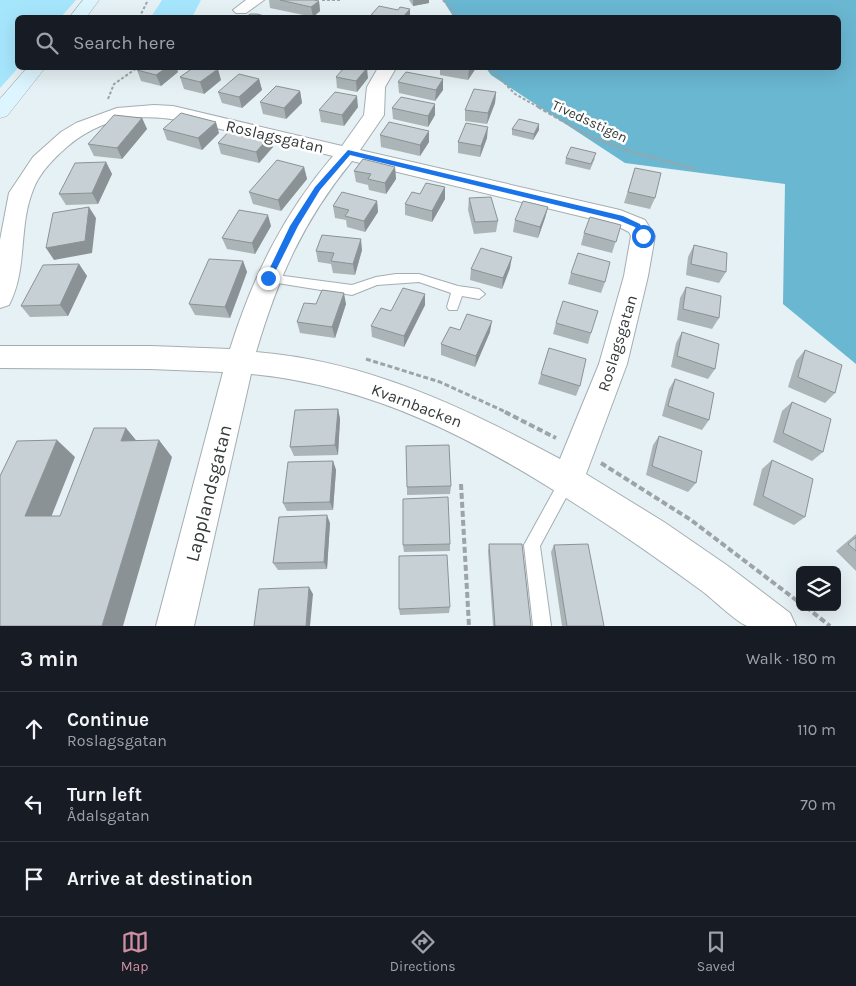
<!DOCTYPE html>
<meta charset="utf-8">
<style>
:root{--surface:#171b24;--page:#242831;--text:#f1f3f6;--muted:#9ea1a6;--line:#363941;--accent:#d08ea3}
body{margin:0;font-family:Karla,sans-serif;background:var(--page);color:var(--text)}
.controls{position:absolute;right:15px;bottom:15px;display:grid;overflow:hidden;border-radius:8px;box-shadow:0 5px 20px #0002}
.controls button{width:45px;height:45px;display:grid;place-items:center;padding:0;border:0;border-bottom:1px solid var(--line);background:var(--surface);color:var(--text);font:25px sans-serif}
.stop{position:absolute;width:15px;height:15px;margin:-11px;border:4px solid #1a73e8;border-radius:50%;background:#fff}
.stop.end{background:#1a73e8;border-color:#fff;box-shadow:0 1px 5px #0008}
.list{margin:0;padding:0;list-style:none}
h2{display:flex;justify-content:space-between;align-items:center;height:65px;margin:0;padding:0 20px;font-size:21px}
h2 small{font-size:16px;font-weight:400;color:var(--muted)}
.list li{display:grid;grid-template-columns:32px 1fr auto;gap:15px;align-items:center;box-sizing:border-box;height:75px;padding:0 20px;border-top:1px solid var(--line)}
.list b{display:block;font-size:19px;white-space:nowrap}
.list p{margin:0;font-size:16px;white-space:nowrap;color:var(--muted)}
.list em{font-size:16px;font-style:normal;color:var(--muted)}
.icon{flex:none;width:28px;height:28px;fill:none;stroke:currentColor;stroke-width:2;stroke-linecap:round;stroke-linejoin:round}
.map{position:relative;flex:none;width:856px;height:626px;overflow:hidden}
.search{position:absolute;background:var(--surface);box-shadow:0 5px 20px #0002;left:15px;right:15px;top:15px;height:55px;display:flex;align-items:center;gap:12px;box-sizing:border-box;padding:0 18px;border-radius:8px;color:var(--muted);font-size:19px}
.sheet{height:290px;background:var(--surface)}
nav{display:flex;justify-content:space-around;align-items:center;box-sizing:border-box;height:70px;border-top:1px solid var(--line);background:var(--surface);font-size:14px;color:var(--muted)}
nav a{display:grid;justify-items:center;gap:2px}
nav .on{color:var(--accent)}
.map>svg:first-child{display:block}
</style>
<div class="map">
<svg width="856" height="626" viewBox="0 0 856 626">
<rect width="100%" height="100%" fill="#e6f1f5"/>
<path fill="#a6e6fd" d="M0,0H76L61,17L18,18V68L0,88Z
M162,0H201L192,17H151Z"/>
<path fill="#6ab7d2" d="M443,0H856V364L783,304L785,184L625,163L491,75L486,68H838V18H454Z"/>
<g fill="none" stroke-linecap="round" stroke-linejoin="round">
<g stroke="#a4aeb2" stroke-width="2">
<path id="lane" d="M269,274L352,285L376,277L396,274H419L458,286L479,289L485,294L479,299L462,296L457,310H449L447,307L451,293L419,282L377,285L352,295L265,281L263,278Z
M567,474L572,476L575,481L540,546L551,626H533L524,545L562,476Z"/>
</g>
<g stroke="#a4aeb2" stroke-width="2">
<path id="street" d="M246,0H264L246,13H236L233,10Z
M378,68H396L385,87L384,115L360,150L620,210L645,220L655,236L648,276L627,364L586,474L664,522L728,566L790,613L796,626C784,626 756,626 747,626C735,621 713,599 702,591C661,561 620,532 577,505C475,439 374,386 251,374L194,626H156L223,372L151,369L0,368V346H151L230,349C253,276 283,215 333,156C300,148 267,140 233,132C173,118 121,102 68,146C54,158 39,173 33,190C18,227 28,269 9,305L0,308V240L9,193L33,157L61,132L76,123L117,108L154,105L173,106L342,146L364,115L367,87ZM352,161L613,224L629,232L631,236L624,276L599,364L560,459C464,407 367,361 256,352C278,278 303,221 352,161Z"/>
</g>
<g stroke="#a4aeb2" stroke-width="1">
<path id="secondary" d="M83,0H99L86,18H69Z
M27,68H45L7,116L0,118V99Z"/>
</g>
<path stroke="#9ca4a7" stroke-width="2" stroke-dasharray="3 2" stroke-linecap="butt" d="M322,0H340
M443,0L459,18
M139,18L148,0
M490,68L515,94L540,108
M108,99L114,84L137,68"/>
<path stroke="#9ca4a7" stroke-width="2.5" stroke-dasharray="4 2" stroke-linecap="butt" d="M538,107L591,137L632,152L695,169"/>
<path stroke="#9ca4a7" stroke-width="3" stroke-dasharray="5 2.5" stroke-linecap="butt" d="M366,359L440,382L508,413"/>
<path stroke="#9ca4a7" stroke-width="4" stroke-dasharray="6 3" stroke-linecap="butt" d="M505,412L556,438
M601,463L691,520L800,603
M461,484L469,626
M806,607L830,626"/>
<use href="#lane" fill="#fff" fill-rule="evenodd"/>
<use href="#street" fill="#fff" fill-rule="evenodd"/>
<use href="#secondary" fill="#dcf5fe" fill-rule="evenodd"/>
</g>
<path fill="#abb4b7" d="M269,0H314L319,1L320,11L313,17L270,8Z
M409,0H429V3L413,6Z
M410,9V18H371V15L398,10Z
M440,68H476L468,80L440,75Z
M137,70L178,72L161,86L141,81Z
M180,77L221,80L204,94L184,89Z
M336,77L368,78L357,92L337,88Z
M259,79L262,90L242,108L222,103L218,92Z
M443,79V90L435,101L399,93L398,82Z
M300,91L302,103L286,119L263,114L260,102Z
M496,92L495,103L487,124L465,121V110Z
M358,107L344,126L321,122L319,110Z
M392,108L435,115L428,127L393,119Z
M142,118L147,129L122,159L94,156L88,144Z
M163,129L219,133L202,150L167,140Z
M512,129L539,130L533,140L512,135Z
M380,135L429,142L420,156L381,147Z
M487,138L480,157L458,153V142Z
M218,143L273,147L259,163L221,154Z
M566,158H595L590,170L565,164Z
M106,162L112,174L98,204L66,205L59,194Z
M304,167L307,179L281,211L253,204L249,192Z
M395,167L396,179L386,194L369,190L368,185L356,182L354,171Z
M635,168L655,198L650,209L624,203Z
M445,187V199L432,222L405,215V204L420,194Z
M469,198L498,221L496,232L474,234L468,210Z
M377,201L378,212L365,232L347,227L346,220L335,218L333,206Z
M548,207L545,218L538,238L513,232L515,220Z
M621,225L612,253L581,245L584,233Z
M271,226L255,254L227,249L222,238Z
M694,245L726,272L719,283L686,275L688,257Z
M362,250L355,275L333,273L331,264L318,262L316,251Z
M243,261L247,272L230,318L195,315L189,304Z
M79,264L87,276L68,316L30,317L21,306Z
M510,268L502,289L470,280L471,269Z
M571,273L605,282L601,293L568,284Z
M686,287L719,318L712,329L677,320L680,298Z
M425,294V305L404,347L372,337L371,326L391,311Z
M316,304H346L335,338L300,333L297,322Z
M556,323L591,333L588,344L553,334Z
M460,330L490,332L475,367L441,355V344Z
M682,332L715,369L708,379L671,367L676,343Z
M549,348L580,386L576,396L538,384Z
M805,350L835,393L825,403L788,387L796,361Z
M675,379L709,420L702,430L662,416L669,389Z
M792,402L823,452L812,461L773,442L782,411Z
M338,409L340,419L338,455L294,456L290,447Z
M659,436L696,483L688,492L646,475L653,445Z
M772,460L805,517L794,525L753,505L762,469Z
M333,461L336,470L333,510L287,511L283,503Z
M451,486L450,494L407,495V487Z
M330,523L327,569L278,570L273,563Z
M856,534V571L836,551Z
M450,544V551L404,552L403,545Z
M489,544L531,626H493L488,551Z
M554,545L604,626H562L551,552Z
M450,607L449,613L400,615L399,609Z"/>
<path fill="#8b9295" d="M413,0H429V3L413,6Z
M319,1L320,11L313,17L311,7Z
M410,9V18H402Z
M166,68H177L178,72L161,86L156,75Z
M367,68L368,78L357,92L356,81Z
M470,68H476L468,80L469,69Z
M218,69L221,80L204,94L200,82Z
M259,79L262,90L242,108L239,97Z
M443,79V90L435,101L436,90Z
M300,91L302,103L286,119L284,108Z
M496,92L495,103L487,124L488,113Z
M357,96L358,107L344,126L342,115Z
M435,104V115L428,127V116Z
M142,118L147,129L122,159L117,148Z
M216,122L219,133L202,150L198,138Z
M539,124V130L533,140L534,134Z
M488,127L487,138L480,157L481,146Z
M429,131V142L420,156V145Z
M271,135L273,147L259,163L256,152Z
M106,162L112,174L98,204L92,193Z
M304,167L307,179L281,211L278,200Z
M395,167L396,179L386,194L385,183Z
M445,187V199L432,222V211Z
M377,201L378,212L365,232L364,221Z
M89,207L96,218L92,253L54,260L46,248Z
M548,207L545,218L538,238L540,227Z
M268,215L271,226L255,254L252,243Z
M361,239L362,250L355,275L353,264Z
M512,257L510,268L502,289L503,278Z
M243,261L247,272L230,318L225,307Z
M79,264L87,276L68,316L60,305Z
M344,293L346,304L335,338L332,327Z
M425,294V305L404,347V336Z
M492,321L490,332L475,367L476,356Z
M338,409L340,419L338,455L335,445Z
M126,428L140,445L121,441Z
M57,440L75,457L46,530L25,516Z
M159,440L172,457L123,626H102Z
M333,461L336,470L333,510L330,502Z
M327,515L330,523L327,569L324,562Z
M309,587L313,594L310,626H306Z"/>
<path fill="#c7d1d5" stroke="#8b9295" d="M280,0H314L319,1L311,7Z
M379,6L398,10L400,7L410,9L402,18H381L382,17L371,15Z
M250,14H257L272,18H245Z
M141,68H166L156,75L137,70Z
M193,68H213L218,69L200,82L180,77Z
M344,68H367L356,81L336,77Z
M459,68H470L469,69Z
M406,72L443,79L436,90L398,82Z
M239,74L259,79L239,97L218,92Z
M276,86L300,91L284,108L260,102Z
M474,89L496,92L488,113L465,110Z
M335,92L357,96L342,115L319,110Z
M401,97L435,104L428,116L392,108Z
M181,113L216,122L198,138L163,129Z
M114,115L142,118L117,148L88,144Z
M519,119L539,124L534,134L512,129Z
M389,122L429,131L420,145L380,135Z
M466,123L488,127L481,146L458,142Z
M233,127L271,135L256,152L218,143Z
M571,147L596,153L591,164L566,158Z
M363,159L395,167L385,183L368,179L371,174L354,171Z
M277,160L304,167L278,200L249,192Z
M106,162L92,193L59,194L75,163Z
M635,168L661,173L655,198L628,192Z
M426,183L445,187L432,211L405,204L412,192L420,194Z
M342,192L377,201L364,221L345,216L349,210L333,206Z
M491,197L498,221L475,222L469,198Z
M523,201L548,207L540,227L515,220Z
M89,207L85,241L46,248L53,213Z
M239,210L268,215L252,243L222,238Z
M590,217L621,225L616,242L584,233Z
M322,235L361,239L353,264L331,261L334,253L316,251Z
M694,245L727,253L726,272L691,264Z
M481,248L512,257L503,278L471,269Z
M578,253L610,262L605,282L571,273Z
M209,259L243,261L225,307L189,304Z
M79,264L60,305L21,306L43,265Z
M686,287L721,296L719,318L683,309Z
M403,288L425,294L404,336L371,326L381,308L391,311Z
M322,290L344,293L332,327L297,322L304,303L316,304Z
M563,301L598,311L591,333L556,323Z
M467,314L492,321L476,356L441,344L450,327L460,330Z
M682,332L719,344L715,369L677,356Z
M549,348L586,359L580,386L541,374Z
M805,350L842,365L835,393L798,377Z
M675,379L714,393L709,420L668,406Z
M792,402L831,419L823,452L783,433Z
M338,409L335,445L290,447L295,410Z
M94,428H126L121,441L159,440L102,626H0V476L17,441L57,440L25,516H60Z
M659,436L702,451L696,483L652,466Z
M449,445L451,486L407,487L406,446Z
M772,460L813,479L805,517L763,496Z
M333,461L330,502L283,503L288,462Z
M448,497L450,544L403,545V499Z
M327,515L324,562L273,563L279,517Z
M856,537V551L848,544Z
M489,544H522L531,626H495Z
M588,544L604,626H567L554,545Z
M447,555L450,607L399,609V556Z
M309,587L306,626H254L259,589Z"/>
<path fill="#1a73e8" d="M348,150L623,216L640,224L646,236L640,238L635,227L618,220L350,155L320,190L298,226L271,280H266L265,278L290,226L315,187Z"/>
<g text-anchor="middle" stroke-width="5" stroke-linejoin="round" paint-order="stroke">
<g font-size="14" fill="#363a3b" stroke="#fff">
<text transform="translate(590 121) rotate(25)" y="5">Tivedsstigen</text>
</g>
<g font-size="16" fill="#363a3b" stroke="#fff">
<text transform="translate(275 136) rotate(13)" y="6">Roslagsgatan</text>
<text transform="translate(617 343) rotate(-73)" y="6">Roslagsgatan</text>
<text transform="translate(417 405) rotate(21)" y="6">Kvarnbacken</text>
</g>
<g font-size="19" fill="#363a3b" stroke="#fff">
<text transform="translate(208 493) rotate(-76)" y="7">Lapplandsgatan</text>
</g>
</g>
</svg>
<div class="controls">
<button><svg class="icon" aria-label="layers" viewBox="0 0 24 24"><path d="M12 4l9 5-9 5-9-5zM3 14l9 5 9-5"/></svg></button>
</div>
<div class="stop" style="left:643px;top:236px"></div>
<div class="stop end" style="left:268px;top:278px"></div>
<div class="search"><svg class="icon" aria-label="search" viewBox="0 0 24 24"><circle cx="10" cy="10" r="6"/><path d="M15 15l6 6"/></svg>Search here</div>
</div>
<section class="sheet">
<h2>3 min<small>Walk · 180 m</small></h2>
<ul class="list">
<li><svg class="icon" aria-label="ahead" viewBox="0 0 24 24"><path d="M12 20V5M6 11l6-6 6 6"/></svg><div><b>Continue</b><p>Roslagsgatan</p></div><em>110 m</em></li>
<li><svg class="icon" aria-label="left" viewBox="0 0 24 24"><path d="M17 20v-9H6M10 6l-5 5 5 5"/></svg><div><b>Turn left</b><p>Ådalsgatan</p></div><em>70 m</em></li>
<li><svg class="icon" aria-label="arrive" viewBox="0 0 24 24"><path d="M6 21V4h12l-3 4 3 4H6"/></svg><div><b>Arrive at destination</b></div></li>
</ul>
</section>
<nav>
<a class="on"><svg class="icon" aria-label="map" viewBox="0 0 24 24"><path d="M3 6l6-2 6 2 6-2v14l-6 2-6-2-6 2zM9 4v14M15 6v14"/></svg>Map</a>
<a><svg class="icon" aria-label="directions" viewBox="0 0 24 24"><path d="M12 3l9 9-9 9-9-9zM9 14v-3h6M13 9l2 2-2 2"/></svg>Directions</a>
<a><svg class="icon" aria-label="saved" viewBox="0 0 24 24"><path d="M7 4h10v16l-5-4-5 4z"/></svg>Saved</a>
</nav>
